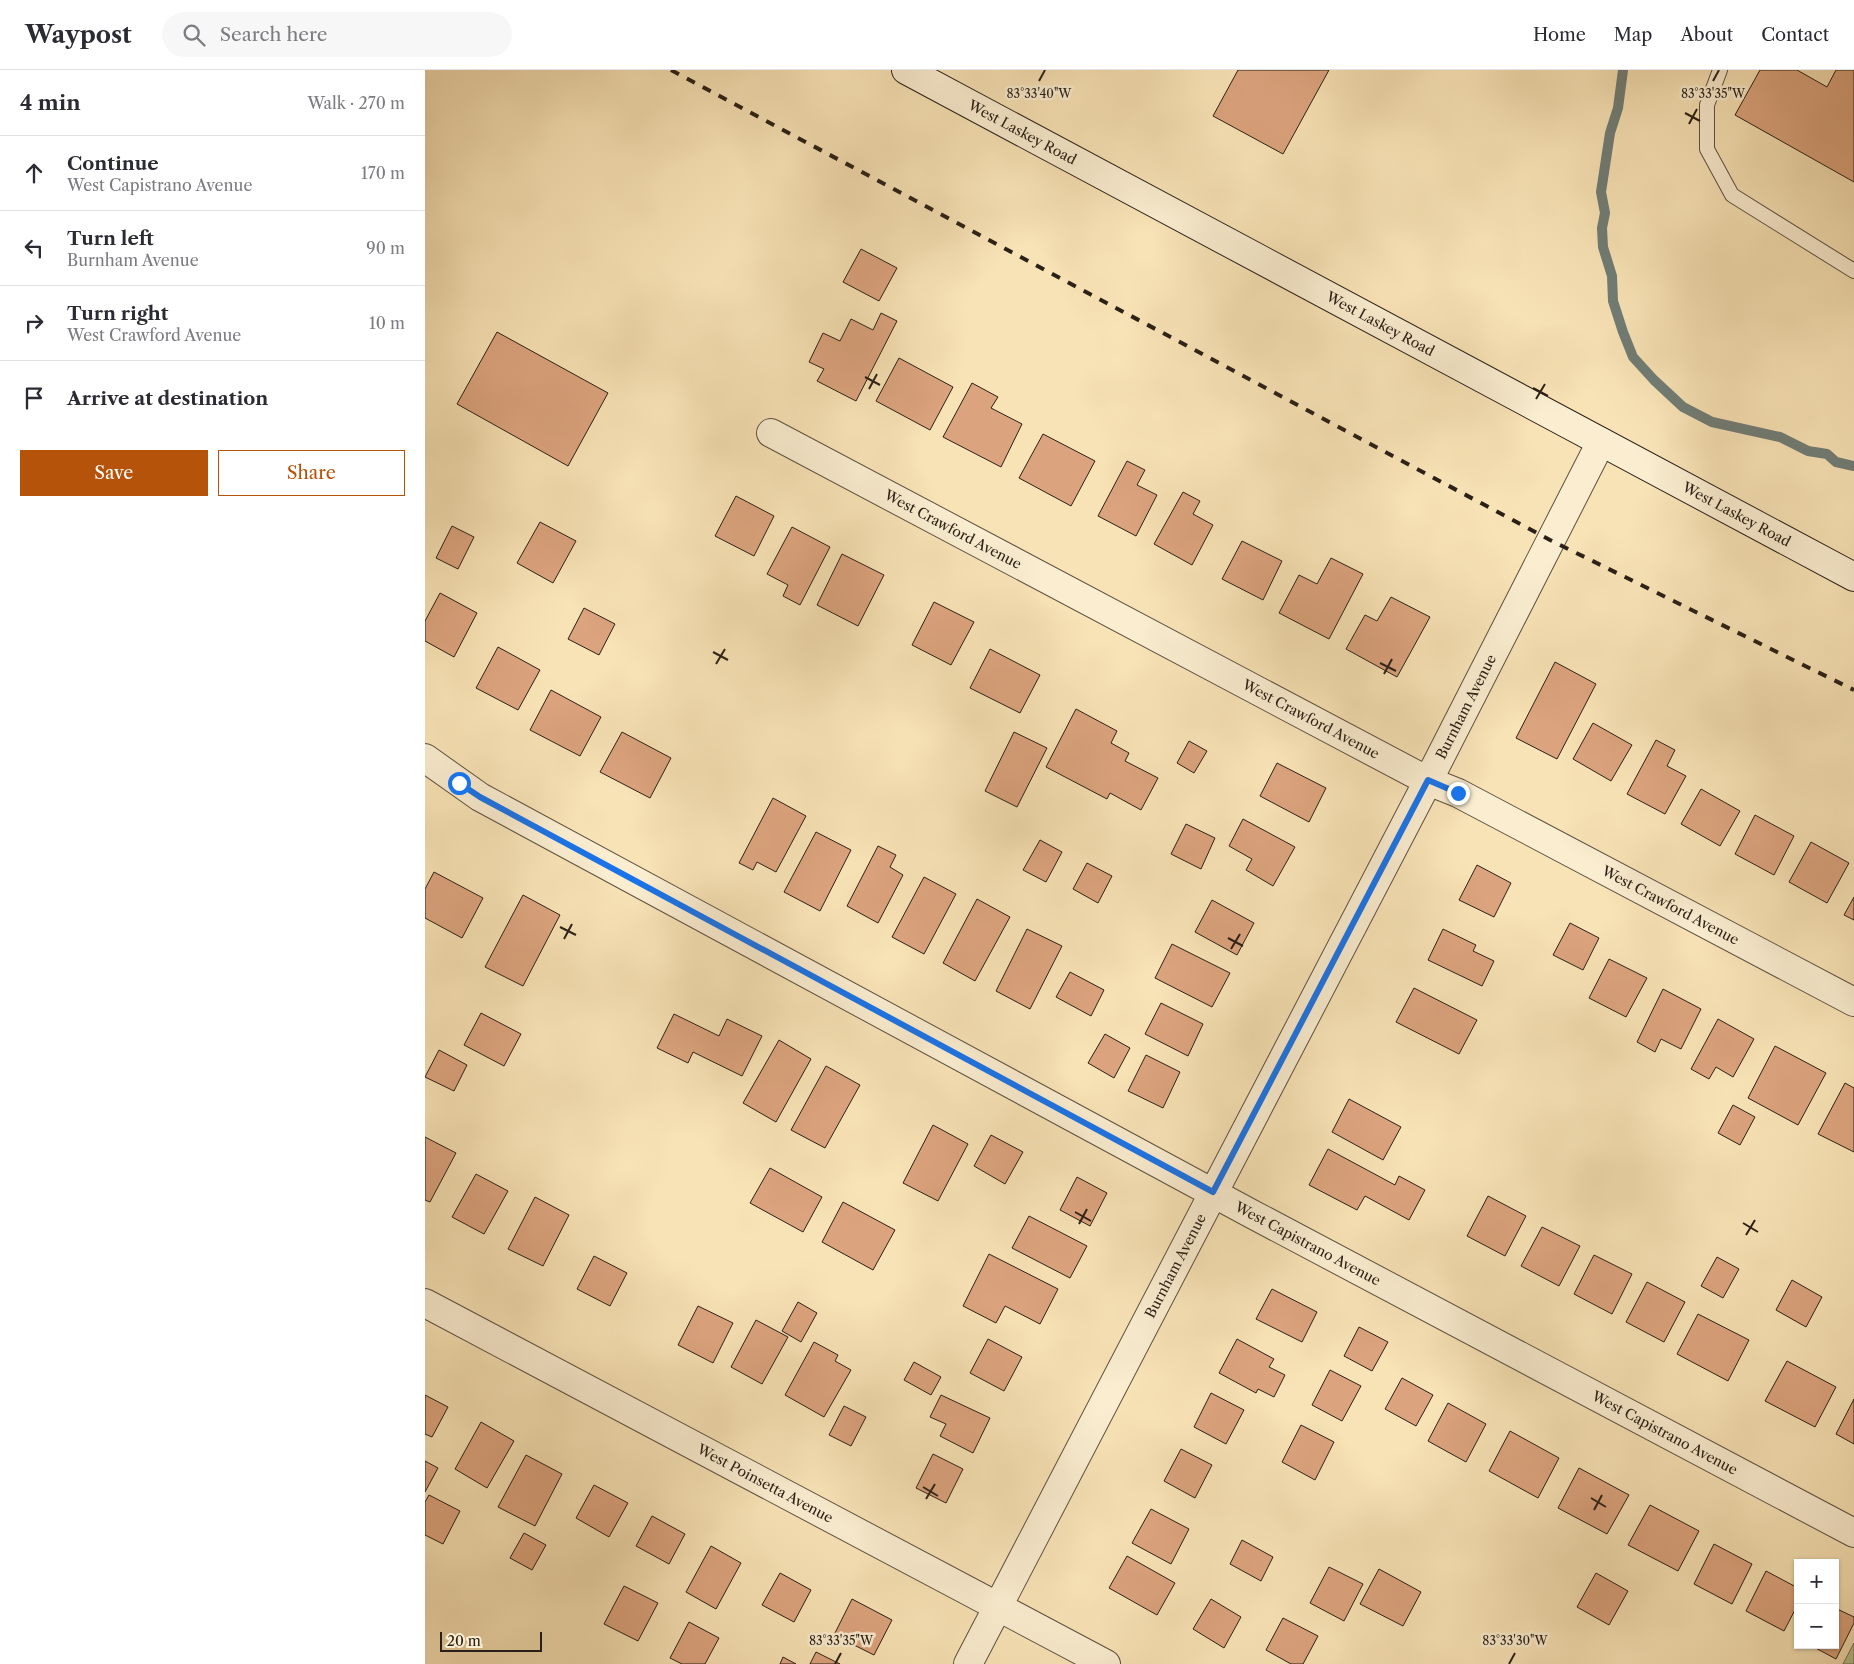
<!DOCTYPE html>
<meta charset="utf-8">
<style>
:root{--surface:#fff;--page:#f7f7f7;--text:#2b2b33;--muted:#7c7c81;--line:#e1e1e2;--accent:#b45309}
body{margin:0;font-family:"Libre Caslon Text",serif;background:var(--page);color:var(--text)}
.controls{position:absolute;right:15px;bottom:15px;display:grid;overflow:hidden;border-radius:0px;box-shadow:0 1px 4px #0004}
.controls button{width:45px;height:45px;display:grid;place-items:center;padding:0;border:0;border-bottom:1px solid var(--line);background:var(--surface);color:var(--text);font:25px sans-serif}
.scale{position:absolute;left:15px;bottom:12px;width:102px;box-sizing:border-box;padding-left:5px;border:2px solid #2b2017;border-top:0;font-size:14px;line-height:18px;white-space:nowrap;color:#2b2017;-webkit-text-stroke:4px #faedd0;paint-order:stroke}
.stop{position:absolute;width:15px;height:15px;margin:-11px;border:4px solid #1a73e8;border-radius:50%;background:#fff}
.stop.end{background:#1a73e8;border-color:#fff;box-shadow:0 1px 5px #0008}
.list{margin:0;padding:0;list-style:none}
h2{display:flex;justify-content:space-between;align-items:center;height:65px;margin:0;padding:0 20px;font-size:21px}
h2 small{font-size:16px;font-weight:400;color:var(--muted)}
.list li{display:grid;grid-template-columns:32px 1fr auto;gap:15px;align-items:center;box-sizing:border-box;height:75px;padding:0 20px;border-top:1px solid var(--line)}
.list b{display:block;font-size:19px;white-space:nowrap}
.list p{margin:0;font-size:16px;white-space:nowrap;color:var(--muted)}
.list em{font-size:16px;font-style:normal;color:var(--muted)}
.actions{display:flex;gap:10px;padding:15px 20px}
.actions a{flex:1;padding:11px 0;border:1px solid var(--accent);border-radius:0px;text-align:center;font-size:18px;color:var(--accent)}
.actions .main{background:var(--accent);color:#fff}
.icon{flex:none;width:28px;height:28px;fill:none;stroke:currentColor;stroke-width:2;stroke-linecap:round;stroke-linejoin:round}
.map{position:relative;flex:none;width:1429px;height:1594px;overflow:hidden}
header{display:flex;align-items:center;gap:30px;box-sizing:border-box;height:70px;padding:0 25px;background:var(--surface);border-bottom:1px solid var(--line)}
header strong{font-size:24px}
nav{display:flex;gap:28px;margin-inline-start:auto;font-size:18px}
.search{width:350px;height:45px;background:var(--page);display:flex;align-items:center;gap:12px;box-sizing:border-box;padding:0 18px;border-radius:28px;color:var(--muted);font-size:19px}
main{display:flex}
aside{flex:1;background:var(--surface)}
.map>svg:first-child{display:block}
</style>
<header>
<strong>Waypost</strong>
<div class="search"><svg class="icon" aria-label="search" viewBox="0 0 24 24"><circle cx="10" cy="10" r="6"/><path d="M15 15l6 6"/></svg>Search here</div>
<nav><a>Home</a><a>Map</a><a>About</a><a>Contact</a></nav>
</header>
<main>
<aside>
<h2>4 min<small>Walk · 270 m</small></h2>
<ul class="list">
<li><svg class="icon" aria-label="ahead" viewBox="0 0 24 24"><path d="M12 20V5M6 11l6-6 6 6"/></svg><div><b>Continue</b><p>West Capistrano Avenue</p></div><em>170 m</em></li>
<li><svg class="icon" aria-label="left" viewBox="0 0 24 24"><path d="M17 20v-9H6M10 6l-5 5 5 5"/></svg><div><b>Turn left</b><p>Burnham Avenue</p></div><em>90 m</em></li>
<li><svg class="icon" aria-label="right" viewBox="0 0 24 24"><path d="M7 20v-9h11M14 6l5 5-5 5"/></svg><div><b>Turn right</b><p>West Crawford Avenue</p></div><em>10 m</em></li>
<li><svg class="icon" aria-label="arrive" viewBox="0 0 24 24"><path d="M6 21V4h12l-3 4 3 4H6"/></svg><div><b>Arrive at destination</b></div></li>
</ul>
<div class="actions"><a class="main">Save</a><a>Share</a></div>
</aside>
<div class="map">
<svg width="1429" height="1594" viewBox="0 0 1429 1594">
<rect width="100%" height="100%" fill="#f8e3b6"/>
<filter id="stains"><feTurbulence type="fractalNoise" baseFrequency=".004" numOctaves="4"/><feColorMatrix values="0 0 0 0 .2 0 0 0 0 .09 0 0 0 0 .02 0 0 0 .5 -.17"/></filter>
<radialGradient id="worn" r=".72"><stop offset=".6" stop-color="#630" stop-opacity="0"/><stop offset="1" stop-color="#630" stop-opacity=".3"/></radialGradient>
<path fill="#bac490" stroke="#727254" d="M1429,1573V1594H1418Z"/>
<g fill="none" stroke-linecap="round" stroke-linejoin="round">
<path stroke="#717e77" stroke-width="10" d="M1198,0L1193,38L1185,63L1176,122L1180,143L1177,158L1178,177L1187,206L1188,231L1198,262L1208,287L1229,310L1258,337L1287,352L1355,367L1383,381L1402,384L1411,392L1429,396"/>
</g>
<path fill="#dca47e" stroke="#2b2017" d="M813,0H904L858,84L788,46Z
M1335,0H1372L1402,17L1411,0H1429V112L1310,45Z
M436,179L472,198L454,231L418,212Z
M456,243L472,251L431,331L392,311L399,299L384,292L398,263L415,271L426,249L448,260Z
M72,262L183,323L143,396L32,334Z
M474,288L528,317L505,360L451,331Z
M547,313L573,327L566,338L597,354L576,397L518,367Z
M618,364L670,391L646,436L594,408Z
M702,391L720,400L712,415L732,425L711,466L673,446Z
M758,422L775,431L768,444L788,455L767,495L729,474Z
M311,426L349,446L329,486L290,466Z
M115,452L151,471L128,513L92,493Z
M27,456L49,467L33,499L11,488Z
M367,457L405,477L375,535L358,526L363,515L342,504Z
M817,471L857,491L838,530L797,509Z
M417,484L459,505L433,556L392,535Z
M906,488L938,504L904,569L854,543L874,505L892,514Z
M15,523L52,543L29,587L0,571V551Z
M966,527L1005,547L972,607L921,579L940,545L952,551Z
M509,532L549,552L526,595L487,575Z
M159,538L190,554L174,585L143,569Z
M73,577L115,600L93,640L51,618Z
M565,579L615,605L595,643L545,618Z
M1130,592L1171,614L1132,689L1091,668Z
M126,620L176,647L155,686L105,660Z
M651,639L692,661L686,673L704,683L700,691L733,708L716,740L685,723L682,729L621,697Z
M1168,653L1207,675L1186,711L1148,689Z
M197,662L246,688L225,728L175,702Z
M589,662L622,678L592,737L560,721Z
M1231,670L1250,680L1242,696L1261,706L1240,744L1202,724Z
M764,671L782,681L769,703L752,693Z
M852,693L901,718L884,752L835,726Z
M1276,719L1315,741L1295,776L1256,754Z
M348,728L381,746L351,802L332,792L328,800L314,793Z
M1330,745L1369,766L1349,805L1310,784Z
M818,749L870,777L848,816L821,800L827,789L804,776Z
M761,754L790,768L776,799L746,784Z
M391,762L426,780L395,841L359,822Z
M615,770L637,782L621,812L598,800Z
M1386,772L1424,793L1402,833L1364,812Z
M453,776L471,785L465,797L478,805L453,853L422,836Z
M662,793L687,806L673,833L648,819Z
M1052,795L1086,813L1069,847L1034,830Z
M9,802L58,828L37,868L0,848V819Z
M499,807L531,824L499,884L467,867Z
M98,825L135,845L98,916L60,897Z
M1429,827V850L1419,845Z
M552,829L585,847L550,911L518,893Z
M787,830L829,853L812,885L770,862Z
M1145,853L1174,868L1158,900L1128,885Z
M602,859L637,876L605,939L571,921Z
M1018,859L1051,875L1048,881L1069,891L1057,916L1003,890Z
M747,874L805,903L787,937L730,908Z
M1184,889L1222,908L1201,947L1164,928Z
M645,902L679,920L666,946L631,927Z
M989,918L1052,950L1034,984L971,952Z
M1238,919L1276,939L1256,979L1236,969L1230,982L1212,972Z
M736,933L778,954L763,986L720,964Z
M56,943L96,964L79,996L39,975Z
M249,944L294,966L302,949L337,966L317,1006L268,982L263,993L232,978Z
M1293,949L1329,969L1308,1007L1291,997L1284,1009L1266,999Z
M680,964L705,978L689,1008L663,993Z
M354,970L386,989L351,1052L318,1033Z
M1350,976L1401,1003L1373,1055L1323,1028Z
M14,980L42,995L29,1021L0,1007Z
M721,985L755,1002L738,1038L703,1021Z
M401,996L435,1015L400,1078L366,1060Z
M1420,1013L1429,1018V1082L1393,1064Z
M924,1029L976,1057L958,1090L907,1062Z
M1308,1035L1330,1047L1315,1075L1293,1063Z
M508,1055L543,1074L513,1131L478,1113Z
M566,1065L598,1082L580,1114L549,1096Z
M0,1067L31,1083L5,1132L0,1130Z
M903,1079L970,1115L974,1106L1000,1120L984,1150L940,1126L932,1140L884,1115Z
M345,1098L397,1127L378,1162L325,1133Z
M51,1104L83,1121L59,1164L27,1147Z
M652,1107L682,1123L665,1156L635,1140Z
M1063,1126L1101,1146L1080,1186L1042,1166Z
M110,1127L144,1145L118,1196L83,1179Z
M418,1132L470,1160L448,1200L397,1172Z
M604,1146L662,1176L645,1208L587,1178Z
M1117,1157L1155,1176L1134,1216L1096,1196Z
M564,1184L633,1219L615,1254L580,1236L571,1253L538,1236Z
M1169,1185L1207,1204L1187,1244L1149,1224Z
M169,1186L202,1203L185,1236L152,1219Z
M1292,1187L1314,1199L1298,1228L1276,1216Z
M1367,1210L1397,1227L1381,1257L1351,1240Z
M1222,1212L1260,1232L1239,1272L1201,1252Z
M847,1219L892,1242L877,1272L831,1249Z
M373,1232L392,1243L376,1272L357,1261Z
M273,1236L308,1253L288,1293L253,1275Z
M1273,1244L1324,1270L1303,1311L1252,1284Z
M331,1250L363,1267L337,1314L306,1297Z
M934,1257L963,1272L947,1301L919,1286Z
M563,1269L597,1287L579,1321L545,1303Z
M812,1269L849,1289L844,1297L860,1305L849,1327L833,1319L831,1323L794,1303Z
M389,1272L413,1285L410,1291L426,1300L399,1347L360,1325Z
M1362,1291L1411,1317L1390,1357L1340,1331Z
M489,1292L516,1307L506,1325L479,1310Z
M905,1300L936,1316L917,1351L887,1335Z
M977,1308L1008,1325L991,1356L960,1339Z
M786,1323L819,1340L801,1374L769,1357Z
M0,1325L23,1337L7,1367L0,1364Z
M516,1325L565,1348L548,1383L515,1366L521,1354L505,1347Z
M1429,1329V1374L1411,1364Z
M1023,1333L1061,1354L1041,1392L1003,1371Z
M419,1336L441,1347L426,1376L404,1365Z
M56,1352L89,1371L62,1418L30,1399Z
M876,1355L909,1372L890,1410L857,1392Z
M1085,1361L1134,1388L1113,1428L1064,1401Z
M756,1379L787,1395L770,1428L739,1411Z
M508,1384L538,1399L521,1433L491,1418Z
M101,1385L137,1404L110,1456L73,1437Z
M0,1391L13,1398L0,1422Z
M1154,1398L1204,1425L1182,1464L1133,1438Z
M169,1415L203,1433L184,1467L151,1448Z
M4,1425L35,1441L18,1474L0,1465V1432Z
M1225,1435L1274,1461L1253,1501L1203,1475Z
M726,1439L764,1459L746,1494L707,1473Z
M227,1446L260,1464L244,1494L211,1476Z
M99,1463L121,1475L107,1500L85,1488Z
M817,1470L848,1487L836,1511L805,1494Z
M1289,1474L1327,1494L1307,1534L1269,1514Z
M286,1476L316,1493L291,1539L261,1522Z
M702,1486L750,1513L732,1545L684,1518Z
M904,1497L938,1514L919,1551L885,1533Z
M954,1499L996,1522L978,1556L935,1534Z
M1341,1501L1373,1518V1534L1359,1561L1321,1541Z
M355,1503L386,1520L369,1552L337,1535Z
M1171,1503L1203,1521L1184,1555L1152,1537Z
M199,1516L233,1533L213,1571L179,1554Z
M427,1529L467,1550L449,1585L409,1565Z
M786,1529L816,1547L799,1578L768,1559Z
M1410,1538L1429,1547V1553L1411,1589L1385,1575H1410Z
M858,1548L893,1566L878,1594H866L841,1580Z
M264,1552L294,1568L280,1594H257L245,1588Z
M391,1582L415,1594H385Z
M358,1587L371,1594H355Z"/>
<g fill="none" stroke-linecap="round" stroke-linejoin="round">
<g stroke="#5e513f" stroke-width="16">
<path id="service" d="M1295,0L1282,35V79L1307,125L1429,201"/>
</g>
<g stroke="#5e513f" stroke-width="30">
<g id="minor">
<path id="s1" d="M346,363L1003,711L1033,723L1429,932"/>
<path id="s2" d="M0,688L55,727L825,1143L1429,1463"/>
<path id="s3" d="M0,1233L681,1594"/>
<path id="s4" d="M543,1594L1003,711L1176,372"/>
</g>
</g>
<g stroke="#2b2017" stroke-width="30">
<g id="secondary">
<path id="s5" d="M481,0L1429,507"/>
</g>
</g>
<use href="#service" stroke="#faedd0" stroke-width="14"/>
<use href="#minor" stroke="#faedd0" stroke-width="28"/>
<use href="#secondary" stroke="#faedd0" stroke-width="28"/>
<path stroke="#2b2017" stroke-width="4" stroke-dasharray="9 9" stroke-linecap="butt" d="M246,0L1125,470L1429,620"/>
</g>
<g fill="none" stroke-linecap="round" stroke-linejoin="round">
<path stroke="#1a73e8" stroke-width="6" d="M34,713L55,727L788,1122L1003,710L1033,723"/>
</g>
<path fill="none" stroke="#2b2017" stroke-width="2" d="M614,11L620,0M1288,11L1294,0M1260,43L1275,51M1264,54L1272,39M440,307L455,315M1108,318L1123,326M444,319L452,304M1111,329L1120,314M288,582L303,590M955,593L971,601M291,594L300,579M959,604L967,589M135,857L151,865M803,868L818,876M139,869L147,854M806,879L815,864M650,1142L666,1151M1318,1153L1333,1162M654,1154L662,1139M1321,1165L1330,1150M498,1417L513,1426M1166,1428L1181,1437M501,1429L510,1414M1169,1440L1177,1425M410,1594L416,1583M1084,1594L1090,1583"/>
<g text-anchor="middle" stroke-width="5" stroke-linejoin="round" paint-order="stroke">
<g font-size="14" fill="#2b2017" stroke="#faedd0">
<text dy="5" stroke="none"><textPath href="#s5" startOffset="132">West Laskey Road</textPath></text>
<text dy="5" stroke="none"><textPath href="#s5" startOffset="538">West Laskey Road</textPath></text>
<text dy="5" stroke="none"><textPath href="#s5" startOffset="942">West Laskey Road</textPath></text>
<text dy="5" stroke="none"><textPath href="#s1" startOffset="206">West Crawford Avenue</textPath></text>
<text dy="5" stroke="none"><textPath href="#s4" startOffset="1079">Burnham Avenue</textPath></text>
<text dy="5" stroke="none"><textPath href="#s1" startOffset="611">West Crawford Avenue</textPath></text>
<text dy="5" stroke="none"><textPath href="#s1" startOffset="1016">West Crawford Avenue</textPath></text>
<text dy="5" stroke="none"><textPath href="#s2" startOffset="1008">West Capistrano Avenue</textPath></text>
<text dy="5" stroke="none"><textPath href="#s4" startOffset="449">Burnham Avenue</textPath></text>
<text dy="5" stroke="none"><textPath href="#s2" startOffset="1412">West Capistrano Avenue</textPath></text>
<text dy="5" stroke="none"><textPath href="#s3" startOffset="385">West Poinsetta Avenue</textPath></text>
</g>
</g>
<g font-size="12" text-anchor="middle" fill="#2b2017" stroke="#faedd0" stroke-width="5" stroke-linejoin="round" paint-order="stroke">
<text x="614" y="28">83°33'40"W</text>
<text x="1288" y="28">83°33'35"W</text>
<text x="416" y="1575">83°33'35"W</text>
<text x="1090" y="1575">83°33'30"W</text>
</g>
<rect width="100%" height="100%" filter="url(#stains)"/>
<rect width="100%" height="100%" fill="url(#worn)"/>
</svg>
<div class="controls">
<button>+</button>
<button>−</button>
</div>
<div class="scale">20 m</div>
<div class="stop" style="left:34px;top:713px"></div>
<div class="stop end" style="left:1033px;top:723px"></div>
</div>
</main>
